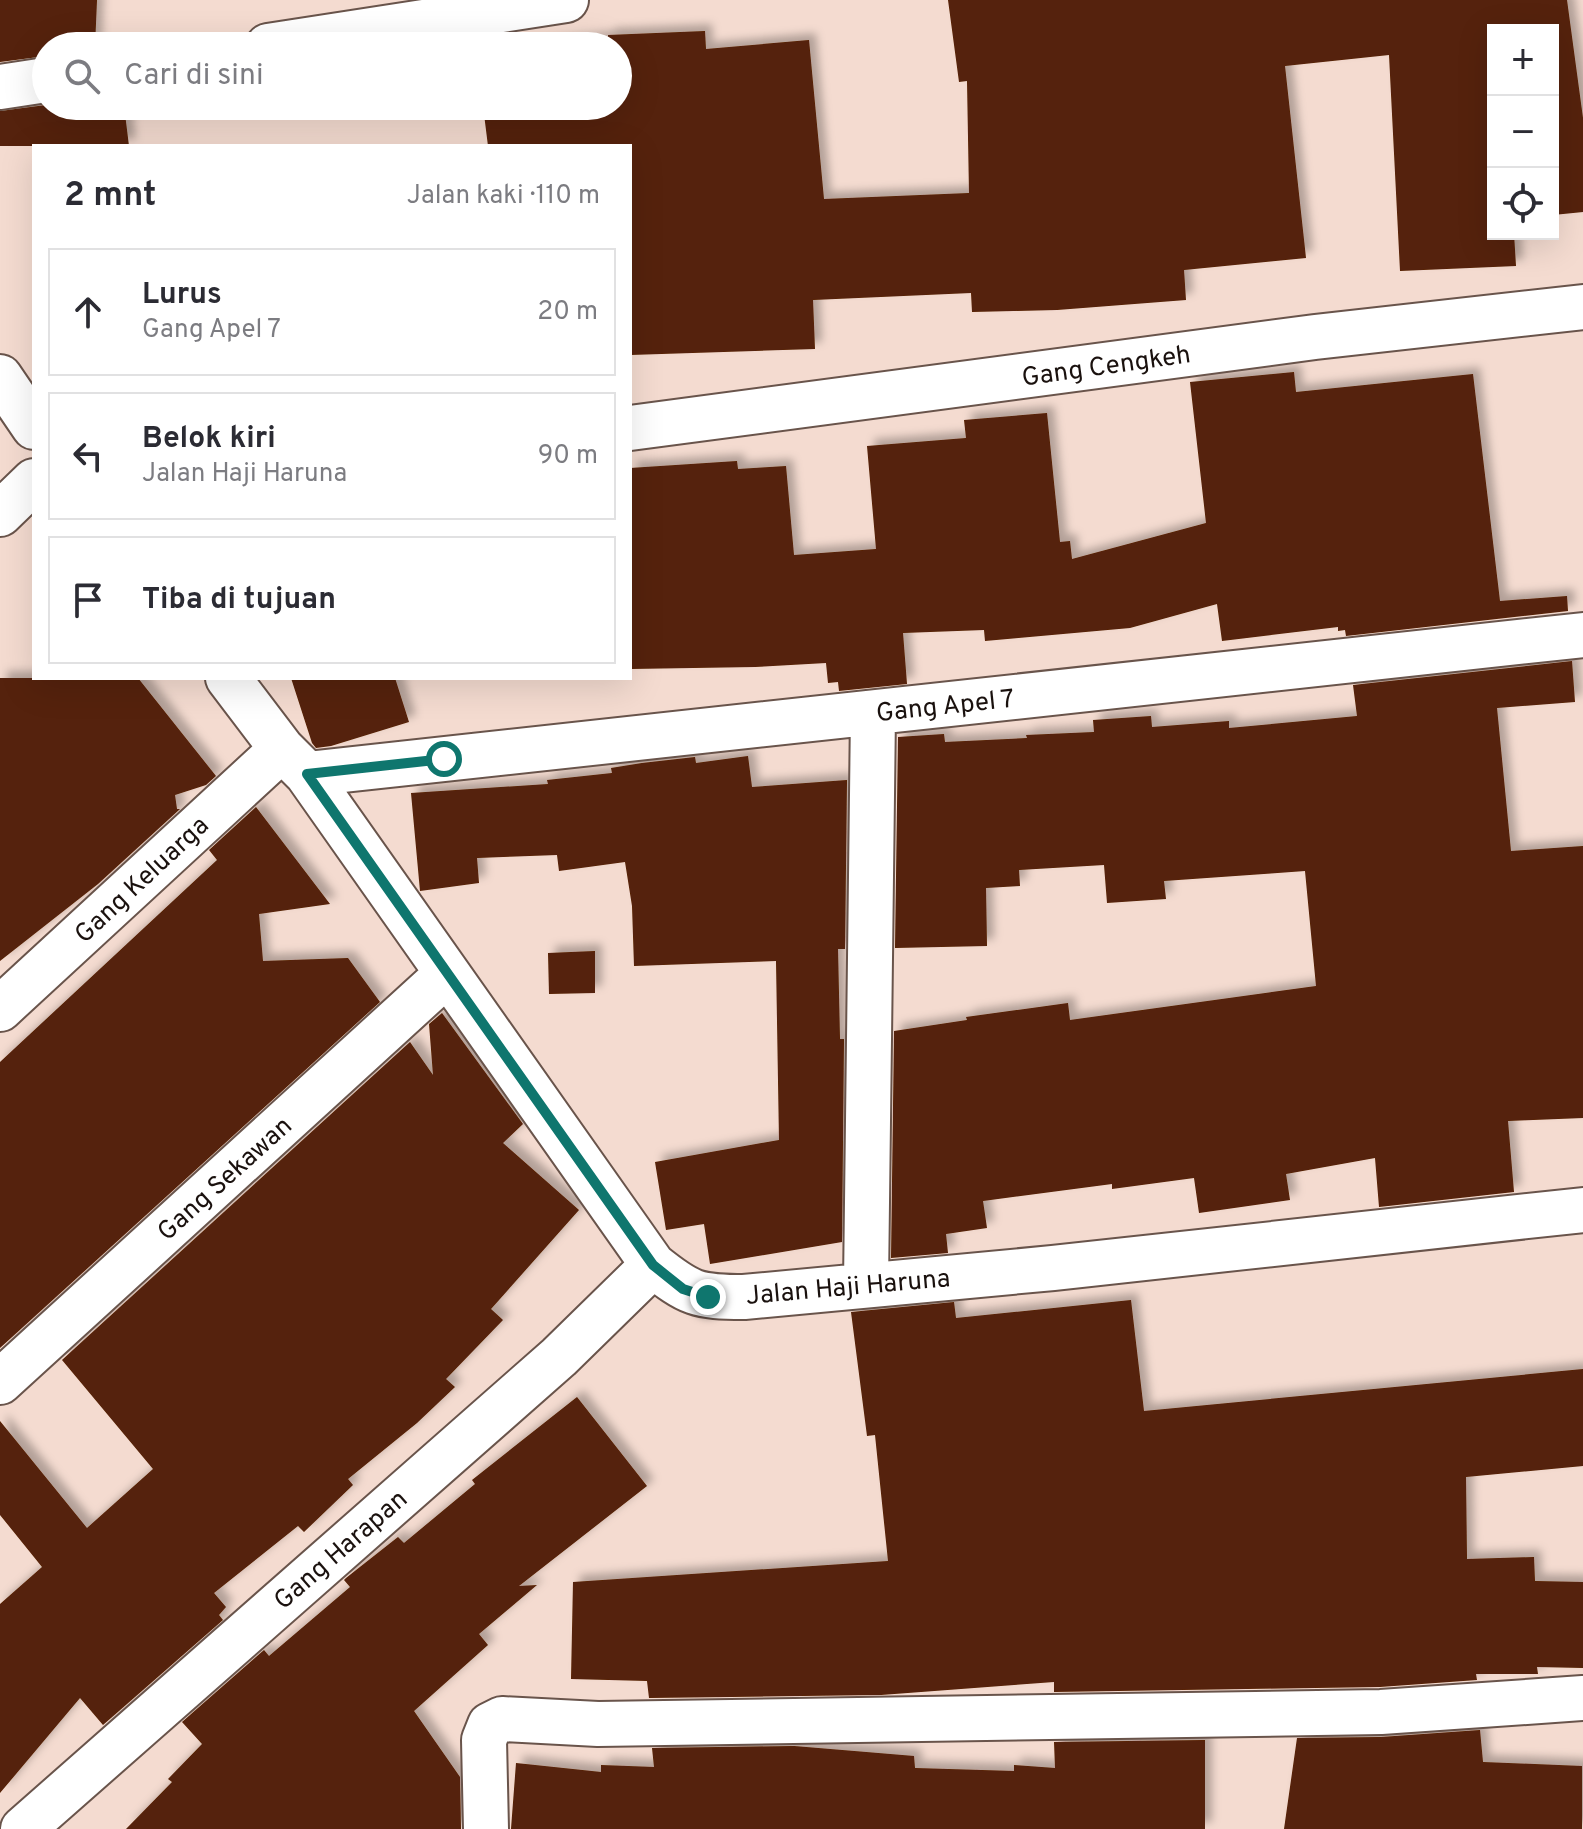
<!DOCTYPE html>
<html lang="id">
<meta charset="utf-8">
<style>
:root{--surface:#fff;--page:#f2f2f3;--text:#2b2b33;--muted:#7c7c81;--line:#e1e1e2}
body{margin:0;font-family:Overpass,sans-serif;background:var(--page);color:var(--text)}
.controls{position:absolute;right:24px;top:24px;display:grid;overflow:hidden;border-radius:0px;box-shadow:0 8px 32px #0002}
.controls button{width:72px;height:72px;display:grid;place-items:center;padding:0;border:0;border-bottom:2px solid var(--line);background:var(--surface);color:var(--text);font:40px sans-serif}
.stop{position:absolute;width:24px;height:24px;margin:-18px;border:6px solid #0f766e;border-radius:50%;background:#fff}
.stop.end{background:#0f766e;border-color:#fff;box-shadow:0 2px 8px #0008}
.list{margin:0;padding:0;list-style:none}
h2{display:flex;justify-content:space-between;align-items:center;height:104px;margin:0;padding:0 32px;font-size:34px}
h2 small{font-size:26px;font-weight:400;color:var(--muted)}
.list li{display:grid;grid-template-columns:52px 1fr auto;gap:24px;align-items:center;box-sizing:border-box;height:128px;margin:0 16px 16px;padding:0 16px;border:2px solid var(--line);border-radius:0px}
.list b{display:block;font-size:30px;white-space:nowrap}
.list p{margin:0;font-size:26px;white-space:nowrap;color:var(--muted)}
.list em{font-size:26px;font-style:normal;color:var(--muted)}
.icon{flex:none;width:44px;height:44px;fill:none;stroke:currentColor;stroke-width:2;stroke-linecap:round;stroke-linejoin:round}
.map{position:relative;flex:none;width:1583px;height:1829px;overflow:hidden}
.search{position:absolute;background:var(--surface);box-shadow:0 8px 32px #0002;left:32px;top:32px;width:600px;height:88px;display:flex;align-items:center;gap:20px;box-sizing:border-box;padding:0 28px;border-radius:44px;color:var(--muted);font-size:30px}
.panel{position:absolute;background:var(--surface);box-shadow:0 8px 32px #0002;left:32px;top:144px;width:600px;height:536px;border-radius:0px}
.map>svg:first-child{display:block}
</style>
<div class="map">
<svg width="1583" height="1829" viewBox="0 0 1583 1829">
<defs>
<filter id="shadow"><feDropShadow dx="7" dy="-7" stdDeviation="4" flood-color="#0004"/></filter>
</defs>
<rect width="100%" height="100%" fill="#f4dbd0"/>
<path fill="#552007" filter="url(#shadow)" d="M0,0H97L95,46H46V56L0,62Z
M948,0H1567L1583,118V212L1553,215V30H1493V234H1514L1516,266L1400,271L1389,55L1285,66L1306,258L1184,270L1186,300L1057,310L972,312L971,293L813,300L815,349L630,355V146H488L483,106H618V46H539L608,38V35L705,31L706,49L809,40L824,199L969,193L967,81L959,82Z
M46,105L124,106L129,146H0V111Z
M1294,372L1296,392L1473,374L1500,601L1567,596L1568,611L1346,636L1345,630L1338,631V627L1222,641L1217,604L1130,628L985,641L984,630L903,633L907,684L839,691L838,682L828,683L826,663L755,667L630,669V468L737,461L738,469L786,466L794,555L876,549L867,446L966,438L964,420L1047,413L1060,542L1070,541L1072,559L1206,523L1190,382Z
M1572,661L1575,702L1497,708L1511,851L1583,846V1118L1508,1121L1514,1192L1379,1207L1375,1158L1286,1174L1290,1200L1199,1213L1194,1178L1112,1189V1184L983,1201L987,1228L946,1234L948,1253L891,1258L894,1031L967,1020L966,1017L1068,1003L1070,1020L1316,986L1305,871L1164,881L1166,899L1107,903L1104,865L1019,870L1020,886L986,888L987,946L895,948L898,737L944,734L945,742L1027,738L1026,735L1094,732L1093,720L1151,716L1152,727L1229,721V728L1357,716L1353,685Z
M0,678H138L216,776L206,785L175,795L177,809H180L98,884L0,961Z
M291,678H395L409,722L331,746L316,748L312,743Z
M748,756L752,787L847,780L845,949H838L840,1039H844L842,1242L710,1264L704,1224L666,1230L655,1162L779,1140L776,961L634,966L632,906L625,862L559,871L557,855L477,858L479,883L420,891L411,793L548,784L547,780L612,773L611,768L642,763L695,757L696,763Z
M256,807L330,904L259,914L263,961L348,958L380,1002L0,1348V1062L217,860L209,850Z
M595,951V993L549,994L548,953Z
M442,1013L523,1124L503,1143L579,1210L491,1309L503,1320L446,1379L455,1387L417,1423L348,1479L353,1485L304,1532L298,1526L214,1593L226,1607L219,1615L223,1620L103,1725L80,1698L0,1793V1604L42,1567L0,1515V1421L87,1528L153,1469L62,1360L410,1042L433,1075L429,1024Z
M1131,1300L1144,1411L1583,1369V1466L1466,1477L1467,1559L1534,1557L1535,1581L1583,1582V1668L1537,1667L1538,1674H1476L1477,1680L1380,1687L1054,1692V1682L881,1695L649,1698L647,1681L571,1679L573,1582L888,1561L875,1435L867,1436L851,1312L954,1302L956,1318Z
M577,1397L647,1486L519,1586L537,1585L479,1634L488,1645L414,1711L460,1777L461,1829H126L172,1782L168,1779L202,1744L182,1722L264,1650L269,1656L350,1587L344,1580L346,1578L398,1537L404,1543L475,1484L472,1480Z
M1480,1730L1483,1762L1582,1766V1829H1284L1297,1738L1381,1737Z
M1205,1740V1829H511L516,1763L601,1772V1765L654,1767L652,1748L794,1746L914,1756L915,1768L1014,1771V1765L1055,1768L1054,1742Z"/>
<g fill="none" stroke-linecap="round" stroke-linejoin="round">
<g stroke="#69544b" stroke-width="48">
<path id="minor" d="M268,46L566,0
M0,87L46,80
M0,377L34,427
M630,428L1315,337L1583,307
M0,514L34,481
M228,678L282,749L307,774L653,1265C689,1294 697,1297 744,1297L1053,1268L1583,1210
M307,774L1583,635
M0,1009L282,749
M866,1284L873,713
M0,1382L447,974
M23,1829L559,1357L653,1265
M486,1829L484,1740L490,1725L502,1719L598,1724L1381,1712L1583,1698"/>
</g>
<use href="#minor" stroke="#fff" stroke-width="44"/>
</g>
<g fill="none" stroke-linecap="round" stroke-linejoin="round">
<path stroke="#0f766e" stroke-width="10" d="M444,759L307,774L653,1265L683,1289L708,1297"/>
</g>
<g text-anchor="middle" stroke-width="8" stroke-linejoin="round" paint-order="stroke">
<g font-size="26" fill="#1a110e" stroke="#fff">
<text transform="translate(1106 365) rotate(-8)" y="9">Gang Cengkeh</text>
<text transform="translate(945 705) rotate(-6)" y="9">Gang Apel 7</text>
<text transform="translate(141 879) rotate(-43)" y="9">Gang Keluarga</text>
<text transform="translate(224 1178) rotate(-42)" y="9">Gang Sekawan</text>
<text transform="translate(848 1286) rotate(-5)" y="9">Jalan Haji Haruna</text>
<text transform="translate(340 1549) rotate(-41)" y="9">Gang Harapan</text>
</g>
</g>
</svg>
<div class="controls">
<button>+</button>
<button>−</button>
<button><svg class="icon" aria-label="locate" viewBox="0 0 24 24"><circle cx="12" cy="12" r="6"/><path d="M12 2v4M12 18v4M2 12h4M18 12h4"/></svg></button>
</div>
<div class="stop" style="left:444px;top:759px"></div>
<div class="stop end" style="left:708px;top:1297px"></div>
<div class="search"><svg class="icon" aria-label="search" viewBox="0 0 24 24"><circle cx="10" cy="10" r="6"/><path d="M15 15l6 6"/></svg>Cari di sini</div>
<section class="panel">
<h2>2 mnt<small>Jalan kaki · 110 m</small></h2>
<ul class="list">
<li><svg class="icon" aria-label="ahead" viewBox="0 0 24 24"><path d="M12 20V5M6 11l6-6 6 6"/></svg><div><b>Lurus</b><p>Gang Apel 7</p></div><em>20 m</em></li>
<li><svg class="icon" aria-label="left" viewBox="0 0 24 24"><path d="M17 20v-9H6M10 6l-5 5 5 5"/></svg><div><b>Belok kiri</b><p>Jalan Haji Haruna</p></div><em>90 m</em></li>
<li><svg class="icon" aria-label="arrive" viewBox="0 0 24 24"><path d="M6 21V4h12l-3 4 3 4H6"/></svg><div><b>Tiba di tujuan</b></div></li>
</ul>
</section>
</div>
